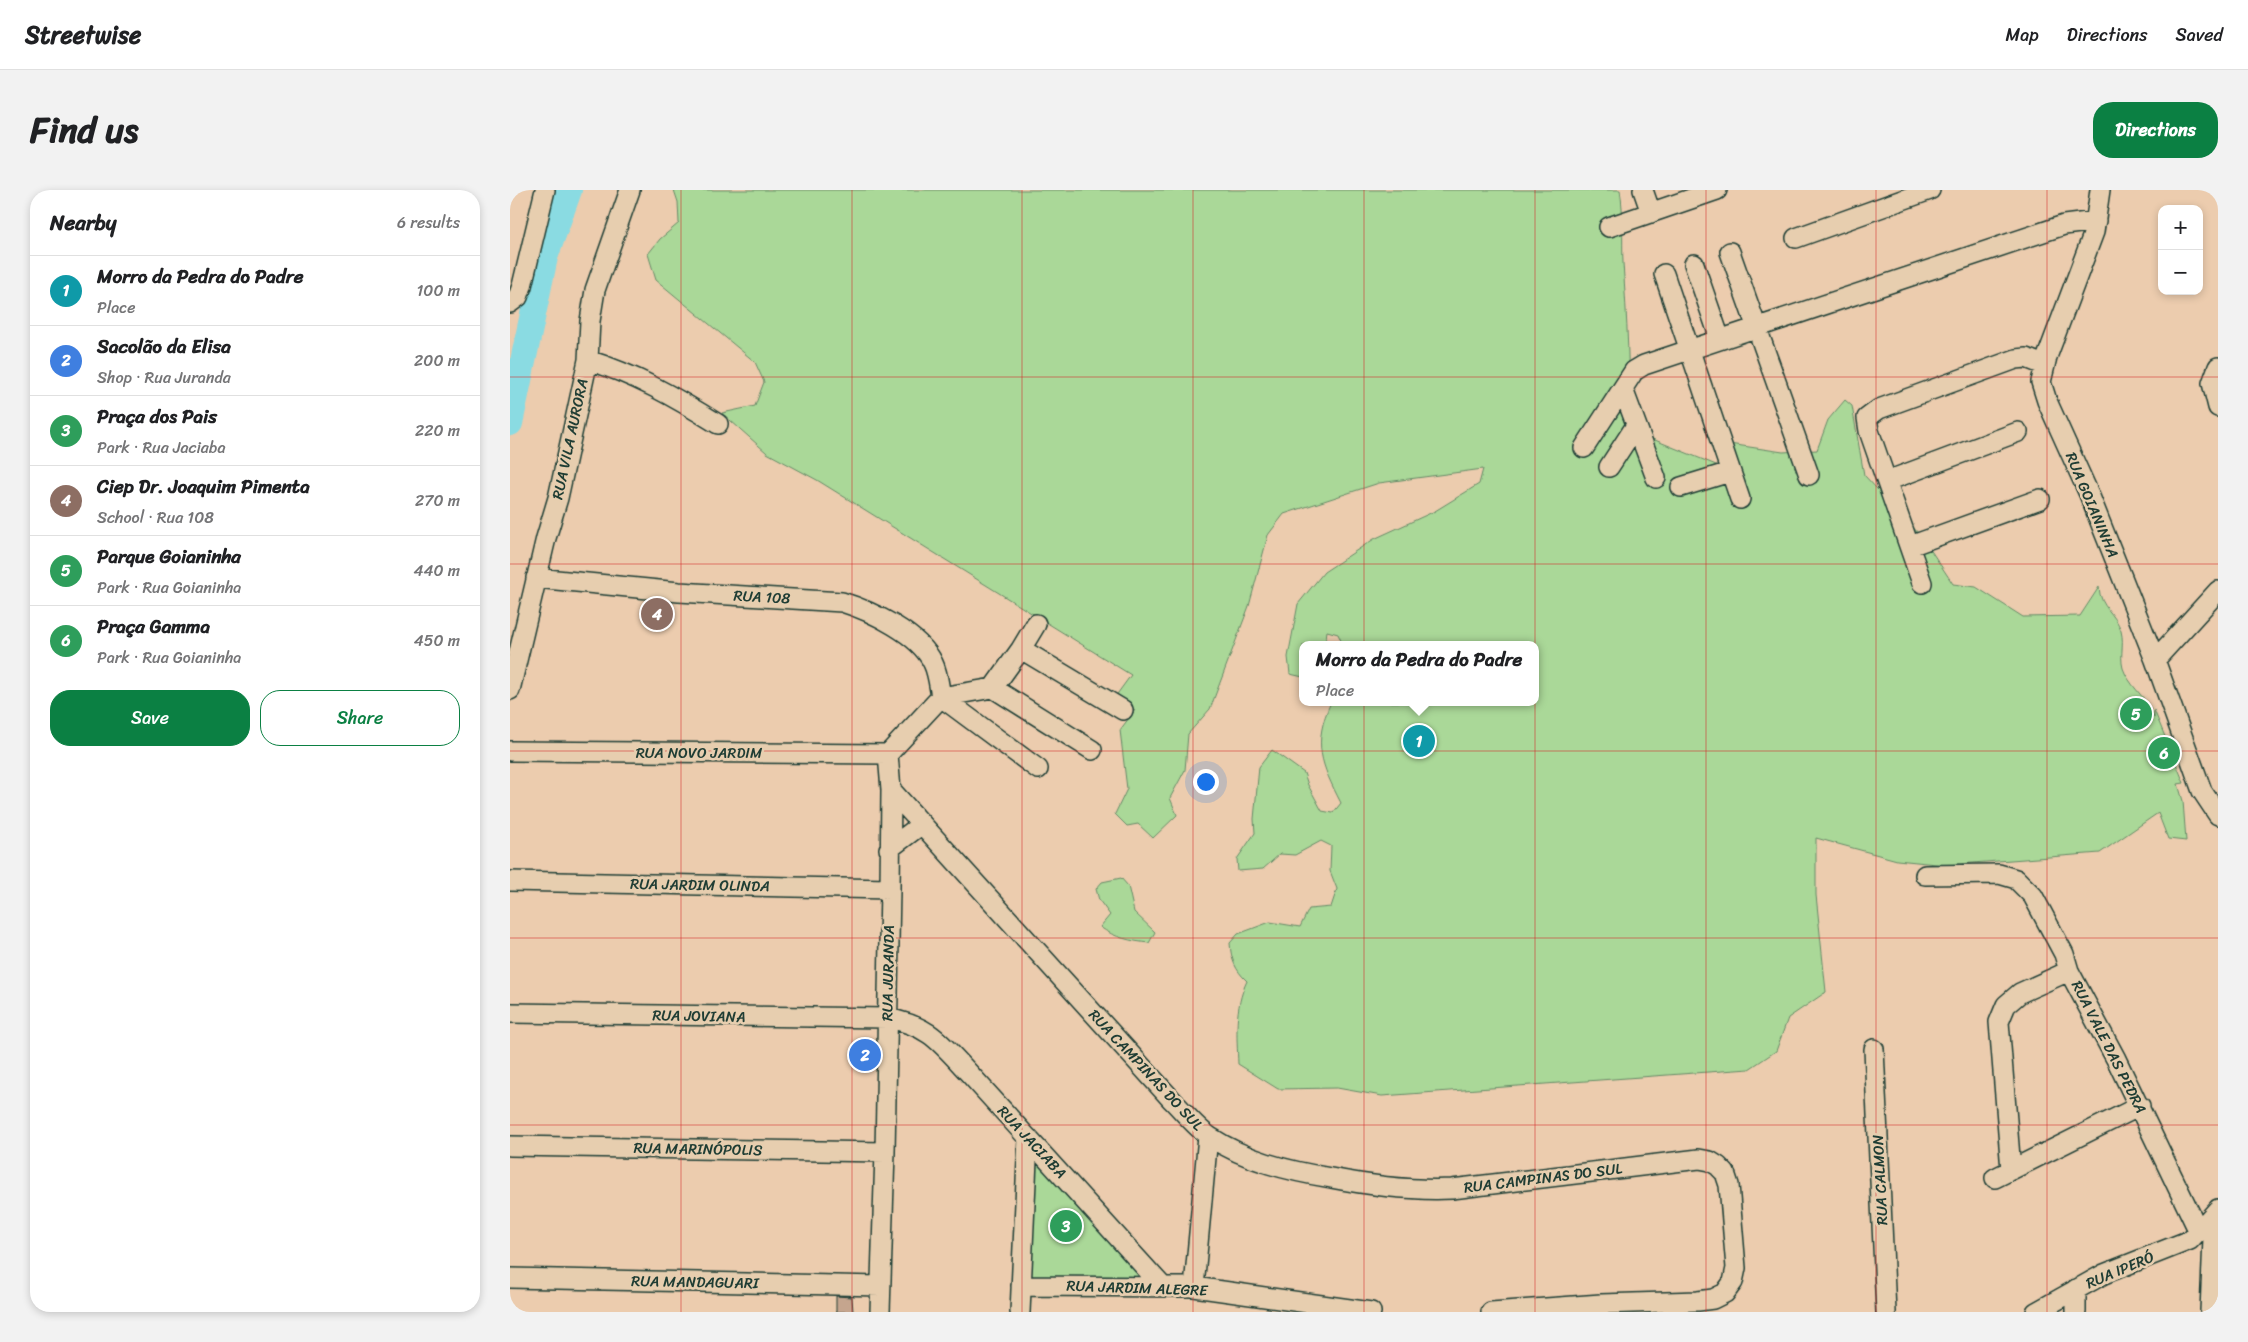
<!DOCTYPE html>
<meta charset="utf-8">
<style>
:root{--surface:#fff;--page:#f2f2f2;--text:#202124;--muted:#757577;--line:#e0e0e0;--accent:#0b8043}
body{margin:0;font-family:Sriracha,sans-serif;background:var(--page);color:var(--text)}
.controls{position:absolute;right:15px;top:15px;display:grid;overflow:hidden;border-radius:10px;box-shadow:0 2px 8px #0003}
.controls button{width:45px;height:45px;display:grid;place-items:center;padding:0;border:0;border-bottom:1px solid var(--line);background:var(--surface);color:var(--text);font:25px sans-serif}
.you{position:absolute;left:695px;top:591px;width:18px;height:18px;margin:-12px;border:4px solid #fff;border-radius:50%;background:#1a73e8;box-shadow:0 0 0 8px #1a73e833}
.badge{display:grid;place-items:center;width:32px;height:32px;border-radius:50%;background:var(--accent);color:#fff;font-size:16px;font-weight:700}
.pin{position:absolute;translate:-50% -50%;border:2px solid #fff;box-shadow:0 1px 5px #0006}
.popup{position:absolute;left:789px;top:451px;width:240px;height:65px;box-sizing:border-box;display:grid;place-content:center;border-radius:10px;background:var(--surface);filter:drop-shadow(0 1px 4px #0005);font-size:16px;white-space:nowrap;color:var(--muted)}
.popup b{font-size:19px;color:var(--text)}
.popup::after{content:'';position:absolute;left:50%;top:100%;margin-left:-10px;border:10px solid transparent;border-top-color:var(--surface)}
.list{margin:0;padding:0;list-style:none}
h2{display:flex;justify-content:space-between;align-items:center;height:65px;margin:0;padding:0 20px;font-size:21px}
h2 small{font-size:16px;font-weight:400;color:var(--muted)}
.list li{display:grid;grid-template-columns:32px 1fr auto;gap:15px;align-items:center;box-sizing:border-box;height:70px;padding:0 20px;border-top:1px solid var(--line)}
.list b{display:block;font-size:19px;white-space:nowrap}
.list p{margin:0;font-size:16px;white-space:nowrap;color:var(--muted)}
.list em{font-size:16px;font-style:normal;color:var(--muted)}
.actions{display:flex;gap:10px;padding:15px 20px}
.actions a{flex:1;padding:11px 0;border:1px solid var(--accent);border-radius:20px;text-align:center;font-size:18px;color:var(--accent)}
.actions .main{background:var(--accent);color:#fff}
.map{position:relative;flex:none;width:1708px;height:1122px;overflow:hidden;border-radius:20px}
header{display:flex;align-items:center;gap:30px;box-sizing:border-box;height:70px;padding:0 25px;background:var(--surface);border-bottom:1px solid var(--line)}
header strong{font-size:24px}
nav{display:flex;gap:28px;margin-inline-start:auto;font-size:18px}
.intro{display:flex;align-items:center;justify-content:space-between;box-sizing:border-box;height:120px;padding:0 30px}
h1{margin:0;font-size:35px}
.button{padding:12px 22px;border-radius:20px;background:var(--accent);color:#fff;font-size:18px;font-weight:700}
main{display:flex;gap:30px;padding:0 30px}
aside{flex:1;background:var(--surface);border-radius:20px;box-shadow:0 2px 8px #0003}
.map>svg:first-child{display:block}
</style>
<header>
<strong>Streetwise</strong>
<nav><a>Map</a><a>Directions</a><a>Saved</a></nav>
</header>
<div class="intro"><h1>Find us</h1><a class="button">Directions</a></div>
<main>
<aside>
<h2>Nearby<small>6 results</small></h2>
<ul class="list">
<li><span class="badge" style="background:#0f9aa8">1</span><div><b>Morro da Pedra do Padre</b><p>Place</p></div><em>100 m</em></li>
<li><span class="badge" style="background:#3f7fe0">2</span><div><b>Sacolão da Elisa</b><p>Shop · Rua Juranda</p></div><em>200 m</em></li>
<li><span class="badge" style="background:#2e9e5b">3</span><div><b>Praça dos Pais</b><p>Park · Rua Jaciaba</p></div><em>220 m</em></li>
<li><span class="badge" style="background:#8d6e63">4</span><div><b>Ciep Dr. Joaquim Pimenta</b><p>School · Rua 108</p></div><em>270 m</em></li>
<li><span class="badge" style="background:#2e9e5b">5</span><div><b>Parque Goianinha</b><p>Park · Rua Goianinha</p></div><em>440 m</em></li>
<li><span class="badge" style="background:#2e9e5b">6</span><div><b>Praça Gamma</b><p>Park · Rua Goianinha</p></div><em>450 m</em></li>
</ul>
<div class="actions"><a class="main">Save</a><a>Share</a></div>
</aside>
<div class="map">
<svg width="1708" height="1122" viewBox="0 0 1708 1122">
<rect width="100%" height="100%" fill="#ecccae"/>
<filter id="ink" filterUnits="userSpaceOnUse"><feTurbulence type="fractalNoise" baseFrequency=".02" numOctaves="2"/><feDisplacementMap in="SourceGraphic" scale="10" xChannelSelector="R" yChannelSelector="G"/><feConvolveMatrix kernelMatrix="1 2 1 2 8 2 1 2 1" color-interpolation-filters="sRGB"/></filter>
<g filter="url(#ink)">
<path fill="#aad898" stroke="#648a66" d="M164,0H1110C1114,24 1112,49 1113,73C1117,129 1120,184 1118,239L1211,277L1219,254L1273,262L1307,260L1318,230L1335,210L1342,216L1354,285L1412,347L1443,394L1466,397L1513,427L1570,426L1589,397C1590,418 1606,423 1611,441C1615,455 1608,470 1615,483C1624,501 1638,508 1644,528V520L1674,593L1668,594L1673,611L1676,651L1658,649L1648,623L1590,663L1514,669L1436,675L1387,670L1306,648V705L1316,802L1278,828L1266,861L1239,879L872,906L827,898L768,899L728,874C727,846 724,818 737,791C725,780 721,769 720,753L728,744L760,732L790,737L799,719L821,717L827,699L820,681L821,656L811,651L785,665L770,664L753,679L728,681L727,669L745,643L744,629L749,577L762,560L794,583L798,595L812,621L823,623L831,613C811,574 802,554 821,512H1025V455H833L828,444L817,441L815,455H793V487L780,484L778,467L788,414L814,382L864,349L925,321L969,294L973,279L869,293L774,324L758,345L739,416L700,519L678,544L675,580L660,608L667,625L643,648L628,634L617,636L605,624L617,599L610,540L625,520L605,507L621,485L307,290L257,263L212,223L245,216L254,192L245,172L146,90L138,64L150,49L169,33L168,12Z
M611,688L618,696L624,722L645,742L639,753C621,751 605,748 590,737L600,725L589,710L586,699L592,692Z
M516,949L653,1096L514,1094Z"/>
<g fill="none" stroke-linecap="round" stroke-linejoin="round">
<path stroke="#8adbe2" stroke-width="26" d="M0,233L35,67L59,0"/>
</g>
<path fill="#c5a58e" stroke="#1f3d34" d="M362,857V873H349V858Z
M326,1106L342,1107L343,1122H326Z"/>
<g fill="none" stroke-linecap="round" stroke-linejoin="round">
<g stroke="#1f3d34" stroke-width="22">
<path id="minor" d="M1133,0L1141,23
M1590,0L1584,42L1537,167L1531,192L1537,211L1579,304L1645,470L1692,601L1708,625
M1099,37L1207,0
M1286,48L1420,0
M1220,62L1299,285
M1184,74L1210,149
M1154,84L1230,309
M0,113L8,107L12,96L35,0
M78,170C126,185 165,207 208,234
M1708,177L1702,193L1708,217
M1113,199L1146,288
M1074,258L1124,181L1134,175L1554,35L1586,31
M1099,277L1125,237
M1377,291L1508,242
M1171,297L1220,282
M1400,356L1530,309
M26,388L169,402L332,412C361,421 410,444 423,473C428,483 429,496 431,507L528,579
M1412,393L1359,241L1357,228L1369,219L1506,169L1516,168L1534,175
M511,459L613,520
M1645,470L1708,401
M483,498L511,459L526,434
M0,500L36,348L48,308L78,170L80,131L85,100L120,0
M0,561L378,564
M378,564L431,507L483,498L582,560
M381,600L662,910C674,922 686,938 700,947C737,971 779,981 821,988C862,996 900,1001 942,999L1189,969L1200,971L1208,976L1215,983L1219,995L1226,1078L1223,1092L1215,1103L1203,1109L1188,1111L1091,1114L981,1122
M379,659L412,634
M1415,685L1489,684L1506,689L1523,706L1554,764L1559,781
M0,691L380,699
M0,823L377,828C420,836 430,852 458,882L653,1097
M1364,859L1376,1122
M0,956L375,962
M1501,980L1489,832L1496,815L1510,803L1559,781L1606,869L1689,1042
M1485,988L1630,916
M0,1088L370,1096
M511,1096L684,1097L861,1122
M684,1097L698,946
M370,1122L375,962L380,699L381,600L378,564
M510,1122L518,948
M1526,1122L1594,1084L1680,1050L1708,1019
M1566,1122V1099
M1700,1122L1704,1024"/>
</g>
<use href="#minor" stroke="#e7ceaf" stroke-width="19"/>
</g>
</g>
<path fill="none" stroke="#d62828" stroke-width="1" stroke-opacity="0.55" d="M171,0V1122M342,0V1122M512,0V1122M683,0V1122M854,0V1122M1025,0V1122M1196,0V1122M1366,0V1122M1537,0V1122M0,187H1708M0,374H1708M0,561H1708M0,748H1708M0,935H1708"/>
<g text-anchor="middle" stroke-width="5" stroke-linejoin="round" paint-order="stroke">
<g font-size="15" fill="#1f3d34" stroke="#e7ceaf">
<text transform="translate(60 249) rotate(-78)" y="5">RUA VILA AURORA</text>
<text transform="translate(1582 315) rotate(67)" y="5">RUA GOIANINHA</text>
<text transform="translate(252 407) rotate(3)" y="5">RUA 108</text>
<text x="189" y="568">RUA NOVO JARDIM</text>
<text transform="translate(190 695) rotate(1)" y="5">RUA JARDIM OLINDA</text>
<text transform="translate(378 783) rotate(-89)" y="5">RUA JURANDA</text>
<text transform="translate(189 826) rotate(1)" y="5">RUA JOVIANA</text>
<text transform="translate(1599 857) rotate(63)" y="5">RUA VALE DAS PEDRA</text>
<text transform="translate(636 880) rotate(47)" y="5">RUA CAMPINAS DO SUL</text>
<text transform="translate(522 952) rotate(47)" y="5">RUA JACIABA</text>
<text transform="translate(188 959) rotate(1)" y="5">RUA MARINÓPOLIS</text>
<text transform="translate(1033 988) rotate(-7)" y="5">RUA CAMPINAS DO SUL</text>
<text transform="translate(1370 990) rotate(-93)" y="5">RUA CALMON</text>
<text transform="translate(1610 1080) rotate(-23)" y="5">RUA IPERÓ</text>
<text transform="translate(185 1092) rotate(1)" y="5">RUA MANDAGUARI</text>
<text transform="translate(627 1098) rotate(2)" y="5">RUA JARDIM ALEGRE</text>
</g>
</g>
</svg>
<div class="controls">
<button>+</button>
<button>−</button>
</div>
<div class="you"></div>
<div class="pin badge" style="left:909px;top:551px;background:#0f9aa8">1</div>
<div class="popup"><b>Morro da Pedra do Padre</b>Place</div>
<div class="pin badge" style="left:355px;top:865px;background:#3f7fe0">2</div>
<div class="pin badge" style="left:556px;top:1036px;background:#2e9e5b">3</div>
<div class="pin badge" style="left:147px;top:424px;background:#8d6e63">4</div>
<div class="pin badge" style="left:1626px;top:524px;background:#2e9e5b">5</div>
<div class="pin badge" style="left:1654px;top:563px;background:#2e9e5b">6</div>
</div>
</main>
